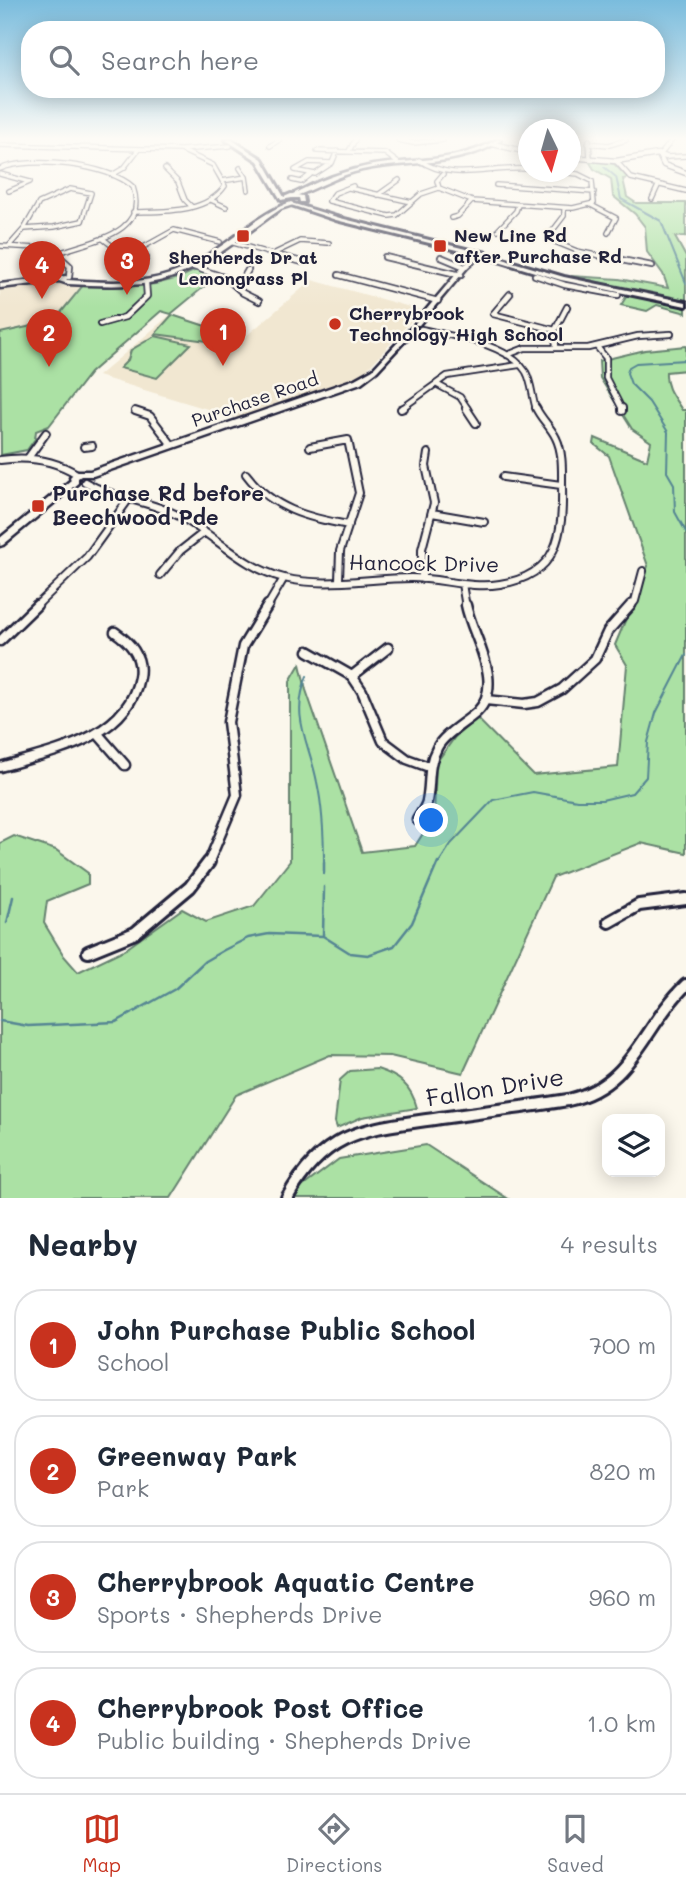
<!DOCTYPE html>
<meta charset="utf-8">
<style>
:root{--surface:#fff;--page:#f6f6f7;--text:#1f2937;--muted:#747a83;--line:#e0e1e3;--accent:#c8321e}
body{margin:0;font-family:Mali,sans-serif;background:var(--page);color:var(--text)}
.controls{position:absolute;right:21px;bottom:21px;display:grid;overflow:hidden;border-radius:14px;box-shadow:0 4px 18px #0003}
.controls button{width:63px;height:63px;display:grid;place-items:center;padding:0;border:0;border-bottom:2px solid var(--line);background:var(--surface);color:var(--text);font:35px sans-serif}
.compass{position:absolute;left:518px;top:119px;width:63px;height:63px;border-radius:50%;background:var(--surface);box-shadow:0 4px 18px #0003;rotate:175deg}
.you{position:absolute;left:432px;top:821px;width:24px;height:24px;margin:-18px;border:5px solid #fff;border-radius:50%;background:#1a73e8;box-shadow:0 0 0 10px #1a73e833}
.badge{display:grid;place-items:center;width:46px;height:46px;border-radius:50%;background:var(--accent);color:#fff;font-size:23px;font-weight:700}
.pin{position:absolute;translate:-50% -58px;filter:drop-shadow(0 2px 4px #0008)}
.pin::after{content:'';position:absolute;top:37px;width:24px;height:21px;background:inherit;clip-path:polygon(0 0,100% 0,50% 100%)}
.list{margin:0;padding:0;list-style:none}
h2{display:flex;justify-content:space-between;align-items:center;height:91px;margin:0;padding:0 28px;font-size:30px}
h2 small{font-size:23px;font-weight:400;color:var(--muted)}
.list li{display:grid;grid-template-columns:46px 1fr auto;gap:21px;align-items:center;box-sizing:border-box;height:112px;margin:0 14px 14px;padding:0 14px;border:2px solid var(--line);border-radius:28px}
.list b{display:block;font-size:26px;white-space:nowrap}
.list p{margin:0;font-size:23px;white-space:nowrap;color:var(--muted)}
.list em{font-size:23px;font-style:normal;color:var(--muted)}
.icon{flex:none;width:38px;height:38px;fill:none;stroke:currentColor;stroke-width:2;stroke-linecap:round;stroke-linejoin:round}
.map{position:relative;flex:none;width:686px;height:1198px;overflow:hidden}
.search{position:absolute;background:var(--surface);box-shadow:0 4px 18px #0003;left:21px;right:21px;top:21px;height:77px;display:flex;align-items:center;gap:18px;box-sizing:border-box;padding:0 24px;border-radius:28px;color:var(--muted);font-size:26px}
.sheet{height:595px;background:var(--surface)}
nav{display:flex;justify-content:space-around;align-items:center;box-sizing:border-box;height:98px;border-top:2px solid var(--line);background:var(--surface);font-size:19px;color:var(--muted)}
nav a{display:grid;justify-items:center;gap:4px}
nav .on{color:var(--accent)}
.map>svg:first-child{display:block}
</style>
<div class="map">
<svg width="686" height="1198" viewBox="0 0 686 1198">
<rect width="100%" height="100%" fill="#fbf7ec"/>
<filter id="ink" filterUnits="userSpaceOnUse"><feTurbulence type="fractalNoise" baseFrequency=".0143" numOctaves="2"/><feDisplacementMap in="SourceGraphic" scale="14" xChannelSelector="R" yChannelSelector="G"/><feConvolveMatrix kernelMatrix="1 2 1 2 8 2 1 2 1" color-interpolation-filters="sRGB"/></filter>
<g filter="url(#ink)">
<path fill="#f1e7d1" d="M312,280L421,310L362,375L237,418L98,376L171,314L245,337Z
M32,284H84L54,321L0,333V288Z"/>
<path fill="#abe1a4" stroke="#668270" stroke-width="2" d="M589,161L614,164L628,178L623,179L627,197L636,203H686V236L675,237L686,257V313L657,305L647,311L621,305L628,294L619,287L571,276L619,279L668,288L663,274L647,252L645,227L635,214L613,196L611,179L594,169Z
M196,270L217,276L171,314L161,311L90,373L49,426L36,431L35,439L27,450L1,455L0,333L54,321L84,284C123,288 160,289 196,270Z
M172,315L242,338H211L207,341L155,334Z
M155,336L191,344L157,378L120,368L128,360L131,350Z
M686,346V370L666,372C665,388 674,397 682,410H686V853L641,843L553,877L463,1073L390,1056L330,1055L236,1095L171,1198H0V843L14,836L56,850L88,873V884L47,901L44,923L64,956L78,972L126,949L182,909L206,922L254,906L290,861V681L300,664L306,690L362,852L415,846L434,816L436,763L455,737L477,718L533,775L618,767L627,665L615,645L648,566L609,456L594,444L595,438L647,460L651,442L632,429L600,378L599,361L645,350Z
M377,1069C399,1076 411,1085 417,1108L362,1117L337,1128L335,1122L340,1080L350,1071Z
M426,1145L507,1198H292L294,1193L339,1159Z"/>
<g fill="none" stroke-linecap="round" stroke-linejoin="round">
<path stroke="#548593" stroke-width="2" d="M604,167L616,177L621,199L661,221L686,283
M686,360L636,363L629,367L627,373L631,384L649,402L668,432L667,472L674,484L675,512L686,532
M307,676C290,718 309,741 317,782C323,809 324,837 324,864
M438,864L451,844L493,800L533,792L577,800H602L632,793L646,777L648,742L656,713L686,655"/>
<path stroke="#548593" stroke-width="2.5" d="M324,873V862
M7,923L13,897
M323,935L324,887
M0,1021L28,1026L116,1022L175,989L205,961L224,950L248,938L269,934L323,936L350,953L368,955L394,946L412,923L438,862"/>
<g stroke="#22223b" stroke-width="6">
<path id="minor-far4" d="M398,140L413,143L443,140
M589,140L590,159
M588,143L609,145L626,140
M0,145L181,150L213,165L225,186C206,214 163,211 133,212
M270,146L279,140
M181,150L230,146
M317,151L385,153L398,163
M349,151L355,140
M661,154L672,140
M666,157L686,156
M419,160C452,183 490,166 528,169
M616,161L631,178L686,191
M309,162L332,163L315,174L295,170Z
M332,163L337,151
M570,166L572,157
M240,168L246,177
M0,169C30,156 109,164 133,187C150,236 86,241 56,254
M165,169L178,182L185,200L192,207
M0,174L30,182L9,191
M443,174L437,181L439,188L472,201L573,208L594,203L592,181L578,174L559,172
M112,175L124,168L138,150
M292,180L301,182L310,175
M222,181L246,177L248,190
M496,185L594,192
M353,186L335,193L329,201L389,216L397,215L421,194L439,188
M349,188L412,202
M70,189L91,193L82,221L54,227L24,229L39,203Z
M378,195L399,180
M652,199L658,186
M211,200L226,207
M591,205L616,218L608,233
M564,208V216L551,233L555,242L577,251L610,258
M451,218L458,216L472,201
M498,230L516,211L518,205
M102,238L115,248L145,258
M230,242L286,258
M0,246L38,248L62,258
M9,246L24,229
M131,254L174,230L220,242
M273,254L300,241L329,243"/>
</g>
<g stroke="#22223b" stroke-width="8">
<path id="minor-far3" d="M59,256L70,266L69,277
M139,256L146,258
M280,256L302,262
M601,256L652,266
M385,257L461,275
M441,257L465,267
M194,267L226,278L243,293L259,301
M339,275L438,301
M535,275L565,285L618,295
M233,284L241,282L248,270
M510,294L493,314L555,330
M100,324L125,317L147,296L146,283
M421,329C451,336 508,343 526,372C532,383 532,397 536,409
M597,347L606,358V378L622,409
M556,348L555,330L567,307
M507,355L525,348H588L638,336L671,334
M436,384L460,397L468,409
M401,409L447,376L519,365"/>
</g>
<g stroke="#22223b" stroke-width="10">
<path id="minor-far2" d="M466,408L476,423
M622,408V411
M401,409L404,408
M135,411L150,416L172,445
M84,447L92,446
M310,447L348,440L359,493L340,551L339,580
M28,458L46,433
M0,460C27,456 53,459 77,474
M246,474C272,509 308,518 349,525
M503,477L561,485
M85,482C114,499 149,500 179,516C215,535 243,568 284,578C325,588 369,578 411,578C441,578 470,589 500,584C559,575 563,535 562,485C562,470 563,452 556,438C551,427 541,419 536,408
M432,513L484,522
M160,575L180,551L203,533
M422,579V549L434,503L426,466L428,453
M462,584L466,607
M35,607L87,557L128,500
M267,607L284,578
M630,607L635,601L643,571"/>
</g>
<g stroke="#22223b" stroke-width="13">
<path id="minor-far1" d="M0,641L37,605
M308,651L352,676L362,691L383,741L407,759L429,767
M352,676L388,648
M486,700L524,704L538,702L562,689L595,659L608,631L631,605
M98,734L125,765
M0,767C51,752 128,739 139,677C143,657 131,643 115,632
M417,820C420,814 426,807 427,801C431,782 427,766 437,748C444,734 465,723 477,712C506,683 472,637 466,605
M208,864L237,795L228,722L243,646L268,605"/>
</g>
<g stroke="#22223b" stroke-width="16">
<path id="minor" d="M609,922L639,905L686,899
M88,952L135,933L190,887L209,862
M287,1198C327,1127 369,1129 440,1118C483,1112 525,1107 568,1100C633,1086 643,1026 686,985"/>
</g>
<g stroke="#22223b" stroke-width="7">
<path id="tertiary" d="M493,144L528,152
M570,157L616,161L658,154L666,157
M660,157L664,165L686,173"/>
</g>
<g stroke="#22223b" stroke-width="5">
<path id="secondary" d="M496,140H501C461,168 408,160 362,170C339,175 318,188 296,196L291,195C315,182 346,170 373,165C415,159 458,162 496,140Z
M291,202L293,203V205L281,209C240,237 200,275 149,283C123,287 94,285 68,284L59,281L0,288V284L66,276L69,278L66,280H68C101,282 138,285 170,274C191,267 209,254 227,242C247,228 267,210 291,202Z
M480,251L485,252L467,268L419,325H415V323L463,266Z
M411,328L416,329L377,371L361,383L93,476H81L78,478V483L3,545L0,546V538L71,480L70,477L76,471H90L355,379L373,369Z"/>
</g>
<g stroke="#22223b" stroke-width="6">
<path id="primary" d="M226,140H232L262,159L284,197L291,194L303,196L304,202H300L299,198H292L281,200L258,161Z
M291,203L340,218L486,254L564,277L686,302V306L561,280L482,256L336,220L291,205Z"/>
</g>
<use href="#minor-far4" stroke="#fbf7ec" stroke-width="3.5"/>
<use href="#minor-far3" stroke="#fbf7ec" stroke-width="4.5"/>
<use href="#minor-far2" stroke="#fbf7ec" stroke-width="6"/>
<use href="#minor-far1" stroke="#fbf7ec" stroke-width="8"/>
<use href="#minor" stroke="#fbf7ec" stroke-width="10"/>
<use href="#tertiary" stroke="#fbf7ec" stroke-width="4.5"/>
<use href="#secondary" fill="#fbf7ec" fill-rule="evenodd"/>
<use href="#primary" fill="#fbf7ec" fill-rule="evenodd"/>
</g>
</g>
<linearGradient id="sky" x2="0" y2="1"><stop stop-color="#7abcdd"/><stop offset="0.45" stop-color="#fdfbf6"/><stop offset="1" stop-color="#fdfbf6" stop-opacity="0"/></linearGradient>
<rect width="686" height="308" fill="url(#sky)"/>
<g fill="#c8321e" stroke="#fbf7ec" stroke-width="2.5">
<rect x="236" y="229" width="14" height="14" rx="3.5"/>
<rect x="433" y="239" width="14" height="14" rx="3.5"/>
<circle cx="335" cy="324" r="7"/>
<rect x="31" y="499" width="14" height="14" rx="3.5"/>
</g>
<g text-anchor="middle" stroke-width="5" stroke-linejoin="round" paint-order="stroke">
<g font-size="18" font-weight="bold" fill="#22223b" stroke="#fbf7ec" text-anchor="start">
<text x="454" y="242">New Line Rd<tspan x="454" dy="21">after Purchase Rd</tspan></text>
<text x="243" y="264" text-anchor="middle">Shepherds Dr at<tspan x="243" dy="21">Lemongrass Pl</tspan></text>
<text x="349" y="320">Cherrybrook<tspan x="349" dy="21">Technology High School</tspan></text>
</g>
<g font-size="18" fill="#22223b" stroke="#fbf7ec">
<text transform="translate(255 400) rotate(-19)" y="6">Purchase Road</text>
</g>
<g font-size="21" font-weight="bold" fill="#22223b" stroke="#fbf7ec" text-anchor="start">
<text x="52" y="501">Purchase Rd before<tspan x="52" dy="24">Beechwood Pde</tspan></text>
</g>
<g font-size="21" fill="#22223b" stroke="#fbf7ec">
<text transform="translate(424 564) rotate(1)" y="7">Hancock Drive</text>
</g>
<g font-size="24" fill="#22223b" stroke="#fbf7ec">
<text transform="translate(495 1088) rotate(-9)" y="8">Fallon Drive</text>
</g>
</g>
</svg>
<div class="controls">
<button><svg class="icon" aria-label="layers" viewBox="0 0 24 24"><path d="M12 4l9 5-9 5-9-5zM3 14l9 5 9-5"/></svg></button>
</div>
<svg class="compass" viewBox="-18 -18 36 36"><path d="M0-13l5 13h-10z" fill="#e53935"/><path d="M0 13l5-13h-10z" fill="#747a83"/></svg>
<div class="you"></div>
<div class="pin badge" style="left:223px;top:366px">1</div>
<div class="pin badge" style="left:49px;top:367px">2</div>
<div class="pin badge" style="left:127px;top:295px">3</div>
<div class="pin badge" style="left:42px;top:299px">4</div>
<div class="search"><svg class="icon" aria-label="search" viewBox="0 0 24 24"><circle cx="10" cy="10" r="6"/><path d="M15 15l6 6"/></svg>Search here</div>
</div>
<section class="sheet">
<h2>Nearby<small>4 results</small></h2>
<ul class="list">
<li><span class="badge">1</span><div><b>John Purchase Public School</b><p>School</p></div><em>700 m</em></li>
<li><span class="badge">2</span><div><b>Greenway Park</b><p>Park</p></div><em>820 m</em></li>
<li><span class="badge">3</span><div><b>Cherrybrook Aquatic Centre</b><p>Sports · Shepherds Drive</p></div><em>960 m</em></li>
<li><span class="badge">4</span><div><b>Cherrybrook Post Office</b><p>Public building · Shepherds Drive</p></div><em>1.0 km</em></li>
</ul>
</section>
<nav>
<a class="on"><svg class="icon" aria-label="map" viewBox="0 0 24 24"><path d="M3 6l6-2 6 2 6-2v14l-6 2-6-2-6 2zM9 4v14M15 6v14"/></svg>Map</a>
<a><svg class="icon" aria-label="directions" viewBox="0 0 24 24"><path d="M12 3l9 9-9 9-9-9zM9 14v-3h6M13 9l2 2-2 2"/></svg>Directions</a>
<a><svg class="icon" aria-label="saved" viewBox="0 0 24 24"><path d="M7 4h10v16l-5-4-5 4z"/></svg>Saved</a>
</nav>
